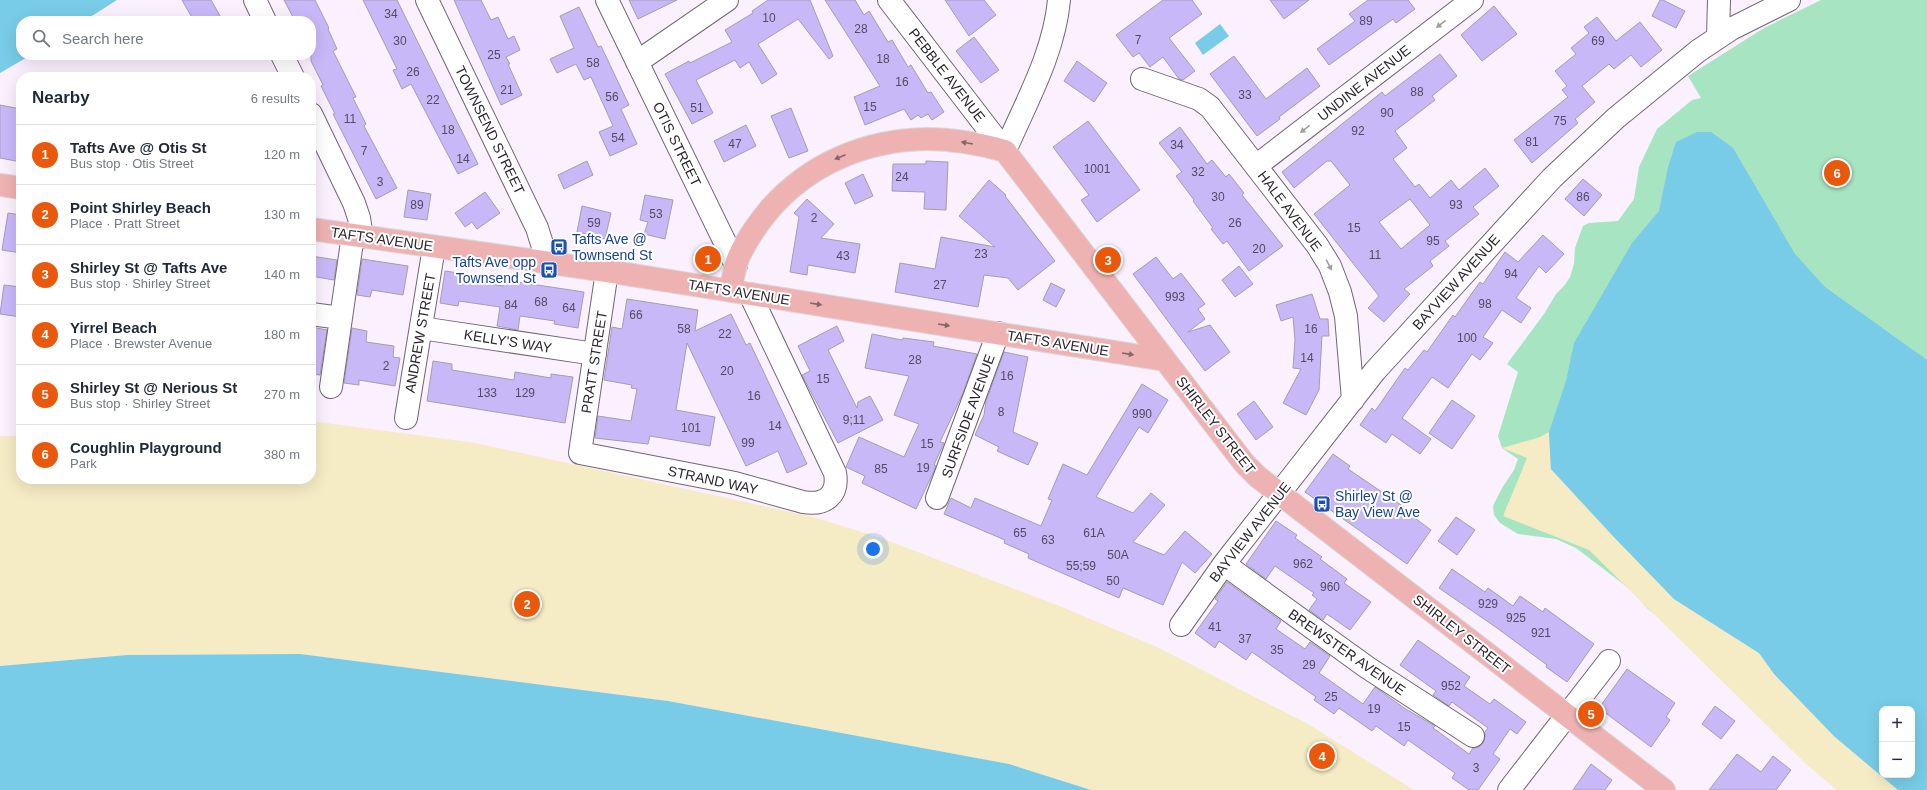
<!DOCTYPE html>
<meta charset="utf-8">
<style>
:root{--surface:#fff;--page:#f2f2f3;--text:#1f2937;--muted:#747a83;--line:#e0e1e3;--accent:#ea580c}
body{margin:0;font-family:Helvetica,sans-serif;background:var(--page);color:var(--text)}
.controls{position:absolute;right:12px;bottom:12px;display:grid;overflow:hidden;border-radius:8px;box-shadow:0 4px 16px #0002}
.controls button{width:36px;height:36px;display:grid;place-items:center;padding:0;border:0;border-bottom:1px solid var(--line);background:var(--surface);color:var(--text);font:20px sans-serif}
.you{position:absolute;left:873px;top:549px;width:14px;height:14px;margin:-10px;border:3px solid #fff;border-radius:50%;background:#1a73e8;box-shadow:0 0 0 6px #1a73e833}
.badge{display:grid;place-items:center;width:26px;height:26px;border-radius:50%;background:var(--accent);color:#fff;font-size:13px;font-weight:700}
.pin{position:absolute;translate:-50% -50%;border:2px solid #fff;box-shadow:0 1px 4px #0006}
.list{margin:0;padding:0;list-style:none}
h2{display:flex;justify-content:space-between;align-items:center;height:52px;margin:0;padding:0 16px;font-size:17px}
h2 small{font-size:13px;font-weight:400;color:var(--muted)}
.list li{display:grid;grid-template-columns:26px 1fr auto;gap:12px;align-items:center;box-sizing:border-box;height:60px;padding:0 16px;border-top:1px solid var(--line)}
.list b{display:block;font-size:15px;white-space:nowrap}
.list p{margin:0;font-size:13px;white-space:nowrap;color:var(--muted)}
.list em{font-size:13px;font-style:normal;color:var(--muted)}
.icon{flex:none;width:22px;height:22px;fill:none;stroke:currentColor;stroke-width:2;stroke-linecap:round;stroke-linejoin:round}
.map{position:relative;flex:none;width:1927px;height:790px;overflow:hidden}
.search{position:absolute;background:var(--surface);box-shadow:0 4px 16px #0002;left:16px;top:16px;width:300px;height:44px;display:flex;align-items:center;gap:10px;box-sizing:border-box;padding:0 14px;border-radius:16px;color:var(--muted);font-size:15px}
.panel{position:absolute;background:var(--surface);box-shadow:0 4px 16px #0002;left:16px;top:72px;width:300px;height:412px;border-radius:16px}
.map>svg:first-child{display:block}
</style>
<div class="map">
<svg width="1927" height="790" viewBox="0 0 1927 790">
<rect width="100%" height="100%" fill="#fbf0fe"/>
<path fill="#a6e4c2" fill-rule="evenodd" d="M1821,0H1927V790H1898L1835,737L1672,629L1648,609L1631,590L1576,548L1556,539L1518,534L1500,523L1494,515L1493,506L1502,488L1514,470L1518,459L1502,448L1498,436L1518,372L1507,364L1544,314L1556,294L1564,286L1570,277L1574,264L1575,248L1583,226L1589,223L1618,221L1634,199L1639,167L1657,129L1692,100L1701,98L1688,76L1764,28ZM1882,709H1912V775H1882Z"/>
<path fill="#f5ebc5" d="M311,421L476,443L813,517L881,538L1062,607L1159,648L1308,724L1414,790H1091L1009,764L668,701L300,654L127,655L0,666V436H21V479H311Z
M1549,432L1551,469L1612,535L1674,599L1759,653L1775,674L1835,737L1898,790H1837L1806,764L1589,550L1503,516L1527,458L1502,448L1540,437Z"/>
<path fill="#78cce7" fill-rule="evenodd" d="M0,0H117L84,21H21V55H31L0,73Z
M1220,24L1229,36L1203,55L1195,43Z
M1697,132H1711L1733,148L1795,254L1825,287L1927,360V790H1898L1835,737L1774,674L1759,653L1674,599L1612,535L1551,469L1549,432L1566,381L1574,343L1632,243L1659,211L1668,167L1676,142ZM1882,709H1912V775H1882Z
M300,654L668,701L1009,764L1091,790H0V666L127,655Z"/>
<path fill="#c9b8f8" stroke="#a29eb1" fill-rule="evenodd" d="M182,0H211L223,21H194Z
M284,0H315L329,28L328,29L337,49L333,51L356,97L353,98L366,124L364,126L397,188L376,199L333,114H335L321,86L323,85L311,61V21H295Z
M363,0H397L478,164L458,174L411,84L402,89L393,70L397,69Z
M454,0H481L491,20L498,17L508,39L514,36L520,50L506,57L510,64H508L522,95L501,105Z
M629,0H677L638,19Z
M768,0H810L833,56L829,59L798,19L758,44L777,74L762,84L749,62L740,68L735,60L696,80L713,113L692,124L665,74L689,61L690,63L732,42L725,30L753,13L752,11Z
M825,0H855L864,15L869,11L888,42L892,40L908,67L911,65L928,93L931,92L944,112L932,120L928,114L921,118L918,115L911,120L904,109L865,125L854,97L880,86Z
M945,0H984L996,15L969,36Z
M1163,0H1192L1202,14L1169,38L1195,71L1183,80L1179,79L1163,57L1150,67L1139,53L1133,57L1116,35Z
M1270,0H1309L1284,19Z
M1368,0H1408L1415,9L1396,23L1393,19L1329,65L1317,49L1355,21L1349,14Z
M1660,0H1663L1685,11L1676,28L1652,16Z
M1494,6L1517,34L1482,61L1461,35Z
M579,7L598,47L601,46L629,105L621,109L637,144L610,156L599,132L613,126L591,77L584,80L576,64L557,73L550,59L574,48L560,16Z
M1597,17L1616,41L1640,22L1662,50L1641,67L1631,55L1614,69L1609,64L1582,86L1595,102L1575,119L1578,123L1532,163L1514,140L1568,97L1562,90L1567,86L1555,71L1576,54L1571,48L1589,33L1584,27Z
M974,37L999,70L981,83L956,51Z
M1440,54L1457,76L1432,96L1435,100L1395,131L1407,148L1393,159L1415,187L1419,184L1430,198L1451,180L1459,190L1485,168L1499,186L1473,207L1479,214L1445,241L1449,246L1430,261L1433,266L1404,289L1410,294L1384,322L1368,308L1379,296L1314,214L1350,185L1331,161H1327L1294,188L1282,172L1382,92L1385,96ZM1410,199L1430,225L1401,249L1379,222Z
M1234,56L1266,99L1307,68L1320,86L1279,117L1280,119L1257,136L1210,74Z
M1077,61L1107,83L1094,102L1064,81Z
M0,105L21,109V162L0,158Z
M791,108L808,151L789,158L771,116Z
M1088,121L1140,190L1097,222L1081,200L1089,195L1053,147Z
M746,125L756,146L724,162L714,141Z
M1180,127L1207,164L1212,160L1226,177L1229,174L1244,193L1242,195L1283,246L1249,271L1227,241L1223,244L1211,229L1213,228L1193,201L1194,200L1176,176L1182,172L1159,143Z
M587,161L593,175L564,189L558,175Z
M926,161L948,162L946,210L924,209L925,192L892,191L893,164H926Z
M863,174L873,196L855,204L845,183Z
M1583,179L1602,195L1584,216L1565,199Z
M989,180L1006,195L1005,196L1055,261L1018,290L1008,278L984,275L978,307L895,292L900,263L935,269L941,237L995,247L959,216Z
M408,190L431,194L427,220L404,217Z
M485,192L500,213L477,229L472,222L465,227L455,213Z
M645,195L673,200L665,239L644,234L648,222L640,220Z
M807,199L834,224L821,238L860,244L855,273L808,265L807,275L790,272L799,217L794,213Z
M582,206L611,213L605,239L577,232Z
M8,213L21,215V253L2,250Z
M1543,235L1564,254L1546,273L1539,266L1516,298L1531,308L1521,323L1502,310L1483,337L1493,343L1480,360L1472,354L1448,388L1432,377L1402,418L1431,439L1420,454L1392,434L1386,443L1360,425L1372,408L1375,411L1405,368L1408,370L1424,350L1427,352L1453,315L1455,317L1480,282L1483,284L1505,252L1518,262Z
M311,256L337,260L334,280L311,276Z
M1156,257L1173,279L1181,273L1205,304L1198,309L1205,319L1188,332L1210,325L1230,352L1205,371L1133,274Z
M362,259L408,266L403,295L372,290L370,297L357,295Z
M1239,266L1253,284L1235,297L1222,280Z
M445,271L465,274L464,280L503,286L504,280L584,292L578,328L554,324L555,321L520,316L518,330L497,326L500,307L459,301L458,306L440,303Z
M1051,283L1065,290L1056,307L1043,300Z
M4,285L21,287V317L0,314Z
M1312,294L1320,319H1328L1329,336H1322L1319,390L1306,415L1283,403L1301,369L1293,368L1295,340L1293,317L1281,321L1276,305Z
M627,299L698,310L695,331L731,314L746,345L750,343L807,464L787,473L778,451L746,466L687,343L676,410L715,417L710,446L650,436L648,444L595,438L598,416L631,421L637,389L631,388L632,385L604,380L612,327L622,329Z
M837,326L844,341L828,350L857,408L858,402L870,396L883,420L838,443L802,375L810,371L798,346Z
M311,327L327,330L320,375L311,374Z
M352,328L367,331L366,342L394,346L393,357L400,358L395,386L359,380V385L344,383Z
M872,334L902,340L903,338L934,342L933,346L977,354L963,393L940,442L944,443L934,465L936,466L934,471L916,509L862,483L865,476L846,467L859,437L904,457L919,424L894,415L909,376L865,368Z
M1004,352L1028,357L1013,432L1038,443L1028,465L997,451L999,447L975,435L984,415L986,401Z
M433,361L452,364V370L514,380L515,372L551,378V374L573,377L565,423L427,401Z
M1142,384L1168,400L1148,433L1139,427L1096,497L1133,513L1151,493L1165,505L1133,542L1164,555L1185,531L1212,554L1195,573L1182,562L1163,605L1123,588L1119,598L1028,558L1029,554L1004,543L1005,540L944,514L951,498L971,508L975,498L1041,526L1052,500L1048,499L1063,464L1087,475Z
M1452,400L1475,416L1452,449L1429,433Z
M1254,401L1273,427L1256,440L1237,414Z
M1333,454L1350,466L1348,469L1401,505L1400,507L1431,530L1407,564L1305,492Z
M1456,517L1475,530L1457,555L1438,541Z
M1276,521L1297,535L1295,538L1322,557L1320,559L1347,579L1344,583L1371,602L1350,630L1327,614L1323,620L1309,610L1317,599L1312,595L1314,593L1275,566L1266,579L1246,564Z
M1452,569L1485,592L1488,588L1513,606L1520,596L1543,612L1545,608L1594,644L1567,682L1546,667L1547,665L1497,628L1439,588Z
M1227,582L1281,621L1276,629L1305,649L1310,642L1330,656L1319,673L1363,704L1375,687L1404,708L1435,726L1433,728L1469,754L1473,748L1479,747L1483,743L1485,737V732L1488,728L1452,702L1449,706L1433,695L1436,691L1400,665L1418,640L1470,677L1464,686L1490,704L1494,699L1526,722L1517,734L1510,729L1493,754L1500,759L1478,790H1469L1452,778L1455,773L1408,740L1404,746L1376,726L1372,731L1339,708L1334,714L1314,700L1316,697L1252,652L1246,660L1219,641L1215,648L1195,633L1218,601L1215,599Z
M1627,669L1675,703L1666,717L1670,720L1651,747L1599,708Z
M1715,706L1735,721L1721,739L1702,724Z
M1737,754L1761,772L1773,756L1791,770L1776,790H1709Z
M1591,764L1612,780L1605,790H1573Z"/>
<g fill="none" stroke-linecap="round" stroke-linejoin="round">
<g stroke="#726676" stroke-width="24">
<path id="minor" d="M255,0L265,21
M427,0L537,228L548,263
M607,0L736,265
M889,0L1005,151C1026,102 1054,54 1059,0
M1718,37L1719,0
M282,55L293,77
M637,62L727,0
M1142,79L1199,99L1210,107L1317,245L1330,266L1340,292L1346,316L1353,400
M311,114L354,203L359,218L362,237
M1256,166L1472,0
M607,271L580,453L735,483L803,502C825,506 839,495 835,473L750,294
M311,314L341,318
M421,328L595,354
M331,387L353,235
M406,418L434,247
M937,498L998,333
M1224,564L1368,668L1473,736
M1181,625L1224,564L1375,371L1552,178L1616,118L1698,51L1731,29L1789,0
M1509,790L1609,661"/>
</g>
<g stroke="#d9d8d9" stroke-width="24">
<path id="major" d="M0,185L21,188
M311,229L607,271L1165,360
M731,291C732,282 734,272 736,264C743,244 756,226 769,210C810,163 866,140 927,139C953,139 980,144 1005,151L1244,463L1258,477L1664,790"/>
</g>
<use href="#minor" stroke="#fff" stroke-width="22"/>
<use href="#major" stroke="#efb2b2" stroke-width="22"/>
</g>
<defs><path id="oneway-solid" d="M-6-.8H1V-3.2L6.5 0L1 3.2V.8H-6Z"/></defs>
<g fill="#a09ea1">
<use href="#oneway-solid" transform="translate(1441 24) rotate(142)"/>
<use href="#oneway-solid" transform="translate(1305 129) rotate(142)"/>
<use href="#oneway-solid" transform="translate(1329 265) rotate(62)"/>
</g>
<g fill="#846669">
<use href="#oneway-solid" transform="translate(967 143) rotate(-170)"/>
<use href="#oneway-solid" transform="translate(840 157) rotate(157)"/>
<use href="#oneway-solid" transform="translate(816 304) rotate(9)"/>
<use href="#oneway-solid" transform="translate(944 325) rotate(9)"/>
<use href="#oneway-solid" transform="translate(1128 354) rotate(9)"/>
</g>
<defs>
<g id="bus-square" transform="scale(0.9)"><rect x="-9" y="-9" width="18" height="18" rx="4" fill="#1a4fb4" stroke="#fff"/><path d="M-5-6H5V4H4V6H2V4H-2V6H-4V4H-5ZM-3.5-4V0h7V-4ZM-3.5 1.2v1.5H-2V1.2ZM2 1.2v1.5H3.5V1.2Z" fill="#fff"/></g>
</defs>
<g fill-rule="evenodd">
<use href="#bus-square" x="559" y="247"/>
<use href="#bus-square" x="549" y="270"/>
<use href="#bus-square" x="1322" y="504"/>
</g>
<g text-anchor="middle" stroke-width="4" stroke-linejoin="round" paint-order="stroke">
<g font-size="12" fill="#534b60">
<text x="391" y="18">34</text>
<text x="769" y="22">10</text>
<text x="1366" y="25">89</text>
<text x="861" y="33">28</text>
<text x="1138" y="44">7</text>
<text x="400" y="45">30</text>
<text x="1598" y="45">69</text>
<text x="494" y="59">25</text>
<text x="883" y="63">18</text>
<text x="593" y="67">58</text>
<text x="413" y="76">26</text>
<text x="902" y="86">16</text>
<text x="507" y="94">21</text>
<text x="1417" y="96">88</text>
<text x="1245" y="99">33</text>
<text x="612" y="101">56</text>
<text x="433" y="104">22</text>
<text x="870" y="111">15</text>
<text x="697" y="112">51</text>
<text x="1387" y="117">90</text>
<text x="350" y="123">11</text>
<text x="1560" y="125">75</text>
<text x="448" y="134">18</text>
<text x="1358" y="135">92</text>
<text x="618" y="142">54</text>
<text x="1532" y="146">81</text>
<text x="735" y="148">47</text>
<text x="1177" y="149">34</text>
<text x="364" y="155">7</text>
<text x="463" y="163">14</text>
<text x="1097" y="173">1001</text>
<text x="1198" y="176">32</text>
<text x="902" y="181">24</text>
<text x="380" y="186">3</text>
<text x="1218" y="201">30</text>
<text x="1583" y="201">86</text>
<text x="417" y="209">89</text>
<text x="1456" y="209">93</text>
<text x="656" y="218">53</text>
<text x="814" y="222">2</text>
<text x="594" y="227">59</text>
<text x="1235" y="227">26</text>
<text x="1354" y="232">15</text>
<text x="1433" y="245">95</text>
<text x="1259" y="253">20</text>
<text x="981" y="258">23</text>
<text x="1375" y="259">11</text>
<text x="843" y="260">43</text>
<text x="1511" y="278">94</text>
<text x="940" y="289">27</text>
<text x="1175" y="301">993</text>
<text x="541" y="306">68</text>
<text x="1485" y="308">98</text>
<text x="511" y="309">84</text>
<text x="569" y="312">64</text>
<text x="636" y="319">66</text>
<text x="684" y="333">58</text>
<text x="1311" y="333">16</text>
<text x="725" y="338">22</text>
<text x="1467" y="342">100</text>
<text x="1307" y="362">14</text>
<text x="915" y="364">28</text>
<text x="386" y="370">2</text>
<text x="727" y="375">20</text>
<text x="1007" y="380">16</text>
<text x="823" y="383">15</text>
<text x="487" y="397">133</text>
<text x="525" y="397">129</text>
<text x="754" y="400">16</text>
<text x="1001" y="416">8</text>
<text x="1142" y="418">990</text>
<text x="854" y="424">9;11</text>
<text x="775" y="430">14</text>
<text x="691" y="432">101</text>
<text x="748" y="447">99</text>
<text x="927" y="448">15</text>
<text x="923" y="472">19</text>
<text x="881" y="473">85</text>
<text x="1020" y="537">65</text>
<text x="1094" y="537">61A</text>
<text x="1048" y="544">63</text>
<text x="1118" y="559">50A</text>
<text x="1303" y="568">962</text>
<text x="1081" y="570">55;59</text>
<text x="1113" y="585">50</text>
<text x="1330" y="591">960</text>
<text x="1488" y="608">929</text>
<text x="1516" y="622">925</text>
<text x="1215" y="631">41</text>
<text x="1541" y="637">921</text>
<text x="1245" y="643">37</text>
<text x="1277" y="654">35</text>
<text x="1309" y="669">29</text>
<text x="1451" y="690">952</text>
<text x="1331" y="701">25</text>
<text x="1374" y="713">19</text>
<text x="1404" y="731">15</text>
<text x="1476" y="772">3</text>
</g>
<g font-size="14" fill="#2c272e" stroke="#fff">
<text transform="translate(947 75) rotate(52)" y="5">PEBBLE AVENUE</text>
<text transform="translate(1364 83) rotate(-38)" y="5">UNDINE AVENUE</text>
<text transform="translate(490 130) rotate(64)" y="5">TOWNSEND STREET</text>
<text transform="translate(677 144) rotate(64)" y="5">OTIS STREET</text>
<text transform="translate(1290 211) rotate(53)" y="5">HALE AVENUE</text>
<text transform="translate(382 239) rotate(8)" y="5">TAFTS AVENUE</text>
<text transform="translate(1456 282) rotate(-48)" y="5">BAYVIEW AVENUE</text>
<text transform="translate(739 292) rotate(9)" y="5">TAFTS AVENUE</text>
<text transform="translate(420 333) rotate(-80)" y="5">ANDREW STREET</text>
<text transform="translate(508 341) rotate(9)" y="5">KELLY'S WAY</text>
<text transform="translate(1058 343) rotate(9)" y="5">TAFTS AVENUE</text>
<text transform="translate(594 362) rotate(-81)" y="5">PRATT STREET</text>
<text transform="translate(968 416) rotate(-70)" y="5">SURFSIDE AVENUE</text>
<text transform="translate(1216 425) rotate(52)" y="5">SHIRLEY STREET</text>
<text transform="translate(713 480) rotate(12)" y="5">STRAND WAY</text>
<text transform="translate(1250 532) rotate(-52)" y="5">BAYVIEW AVENUE</text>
<text transform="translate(1462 634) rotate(38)" y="5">SHIRLEY STREET</text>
<text transform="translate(1347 652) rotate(35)" y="5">BREWSTER AVENUE</text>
</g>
<g font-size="14" fill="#164399" stroke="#fff" text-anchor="start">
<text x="572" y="244">Tafts Ave @<tspan x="572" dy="16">Townsend St</tspan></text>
<text x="536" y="267" text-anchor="end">Tafts Ave opp<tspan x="536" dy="16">Townsend St</tspan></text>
<text x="1335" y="501">Shirley St @<tspan x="1335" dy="16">Bay View Ave</tspan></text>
</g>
</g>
</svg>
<div class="controls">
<button>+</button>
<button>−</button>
</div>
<div class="you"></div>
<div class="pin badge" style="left:708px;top:259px">1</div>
<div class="pin badge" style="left:527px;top:604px">2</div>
<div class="pin badge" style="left:1108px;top:260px">3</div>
<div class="pin badge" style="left:1322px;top:756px">4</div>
<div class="pin badge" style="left:1591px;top:714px">5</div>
<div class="pin badge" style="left:1837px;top:173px">6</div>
<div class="search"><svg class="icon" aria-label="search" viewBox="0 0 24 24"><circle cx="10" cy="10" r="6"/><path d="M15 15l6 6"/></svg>Search here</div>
<section class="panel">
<h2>Nearby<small>6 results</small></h2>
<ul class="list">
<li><span class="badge">1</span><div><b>Tafts Ave @ Otis St</b><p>Bus stop · Otis Street</p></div><em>120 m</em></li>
<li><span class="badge">2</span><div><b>Point Shirley Beach</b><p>Place · Pratt Street</p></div><em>130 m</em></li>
<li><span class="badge">3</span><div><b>Shirley St @ Tafts Ave</b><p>Bus stop · Shirley Street</p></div><em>140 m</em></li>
<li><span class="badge">4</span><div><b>Yirrel Beach</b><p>Place · Brewster Avenue</p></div><em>180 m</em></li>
<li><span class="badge">5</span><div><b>Shirley St @ Nerious St</b><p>Bus stop · Shirley Street</p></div><em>270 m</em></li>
<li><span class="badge">6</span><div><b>Coughlin Playground</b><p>Park</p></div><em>380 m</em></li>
</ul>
</section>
</div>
